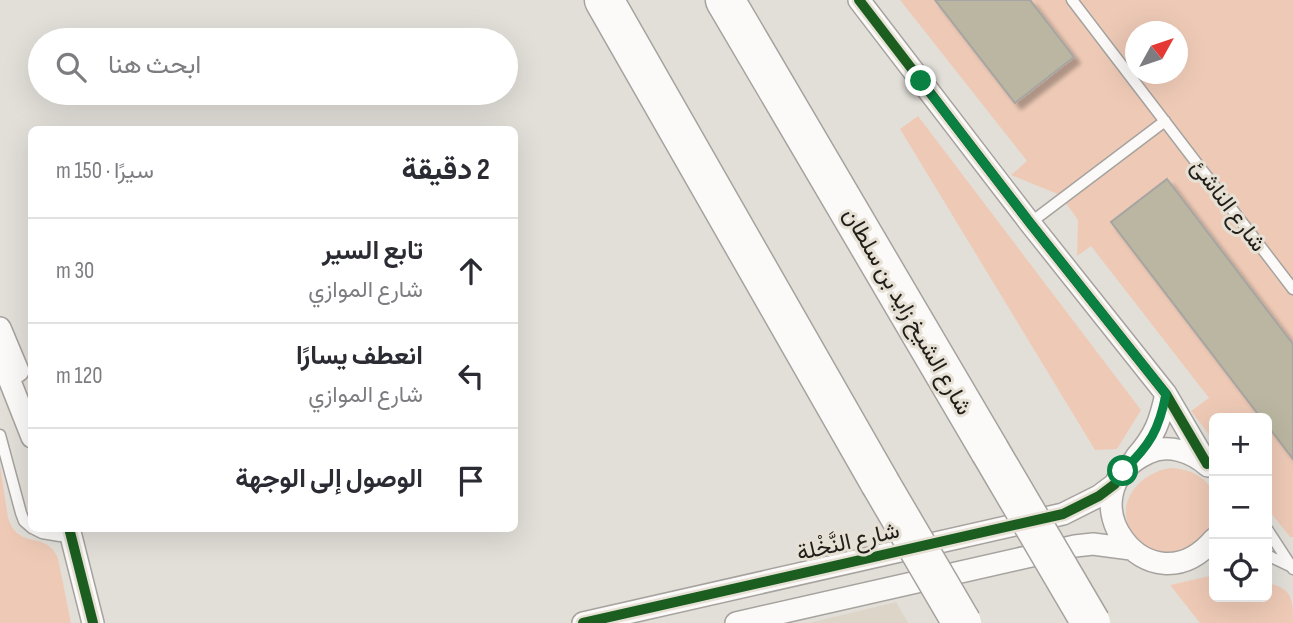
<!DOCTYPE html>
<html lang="ar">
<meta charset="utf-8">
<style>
:root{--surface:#fff;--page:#f2f2f3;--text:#2b2b33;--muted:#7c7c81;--line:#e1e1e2}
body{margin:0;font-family:"Sofia Sans Condensed",Vazirmatn,sans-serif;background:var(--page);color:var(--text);direction:rtl}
.controls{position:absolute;right:21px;bottom:21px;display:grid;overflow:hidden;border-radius:10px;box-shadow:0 7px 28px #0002}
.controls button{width:63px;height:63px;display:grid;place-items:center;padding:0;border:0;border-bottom:2px solid var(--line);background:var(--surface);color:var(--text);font:35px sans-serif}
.compass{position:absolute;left:1125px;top:21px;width:63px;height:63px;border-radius:50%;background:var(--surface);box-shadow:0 7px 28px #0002;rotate:50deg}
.stop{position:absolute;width:21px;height:21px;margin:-16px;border:5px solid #0b8043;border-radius:50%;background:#fff}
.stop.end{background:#0b8043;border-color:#fff;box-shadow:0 2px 7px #0008}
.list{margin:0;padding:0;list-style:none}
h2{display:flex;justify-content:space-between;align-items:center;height:91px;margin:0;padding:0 28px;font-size:30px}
h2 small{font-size:23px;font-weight:400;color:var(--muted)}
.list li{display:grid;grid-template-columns:46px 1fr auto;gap:21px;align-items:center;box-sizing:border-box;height:105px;padding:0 28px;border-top:2px solid var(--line)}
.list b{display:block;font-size:26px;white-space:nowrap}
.list p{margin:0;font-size:23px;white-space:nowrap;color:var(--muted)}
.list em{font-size:23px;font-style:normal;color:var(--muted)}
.icon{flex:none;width:38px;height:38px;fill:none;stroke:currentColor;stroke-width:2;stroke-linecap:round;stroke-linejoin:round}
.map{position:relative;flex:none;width:1293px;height:623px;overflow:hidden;direction:ltr}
.search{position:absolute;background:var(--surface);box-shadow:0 7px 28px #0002;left:28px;top:28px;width:490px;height:77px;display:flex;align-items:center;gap:18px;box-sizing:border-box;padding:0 24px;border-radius:38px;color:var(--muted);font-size:26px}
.panel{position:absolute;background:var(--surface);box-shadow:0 7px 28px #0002;left:28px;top:126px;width:490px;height:406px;border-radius:10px;direction:rtl}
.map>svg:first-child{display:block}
</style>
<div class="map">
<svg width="1293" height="623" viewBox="0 0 1293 623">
<defs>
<filter id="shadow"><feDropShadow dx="6" dy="6" stdDeviation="2" flood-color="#0004"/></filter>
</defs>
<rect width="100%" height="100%" fill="#e2dfd9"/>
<path fill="#dcd5c8" d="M896,602L908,623H809Z"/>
<path fill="#eecab6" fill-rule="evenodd" d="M900,0H1293V537H1290L1267,508V418H1214V441L1191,411L1209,398L1091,246L1077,256L1078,220L1060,195L1011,175L1027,161ZM1136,32H1178V74H1136Z
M918,116L1141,410L1117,449L1095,450L900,129Z
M0,465L8,518C20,552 45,529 58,558L71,623H0Z
M1172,468C1188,469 1206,476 1213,492C1216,499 1214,508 1214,514C1214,529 1214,533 1206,545L1154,555C1147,548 1135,540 1131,531C1114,501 1142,471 1172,468Z
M1214,575V597H1267V583C1293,588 1293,599 1293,623H1200L1170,585Z"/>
<path fill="#bab6a1" stroke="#a7a5a1" stroke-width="2" filter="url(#shadow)" d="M935,0H1030L1074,57L1015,103Z
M1167,179L1293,344V459L1267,425V418H1261L1111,222Z"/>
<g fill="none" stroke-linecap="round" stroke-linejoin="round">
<g stroke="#a6a39f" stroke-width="13">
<path id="lane" d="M1072,0L1293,289
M1030,223L1165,121
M0,435L21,513L24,521L32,528
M32,528L42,533L60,536
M1267,529L1293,569
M1267,555L1290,566"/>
</g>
<g stroke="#a6a39f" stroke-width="24">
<path id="street" d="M859,0L1030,223L1166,394L1207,464
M0,328L18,371
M0,356L32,437
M1136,457C1155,436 1160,421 1166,394
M1208,466C1192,452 1168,443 1148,453C1060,494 1149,615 1214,539
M69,528L93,623
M583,623L1063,514L1099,496L1115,484
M736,623L1075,546L1093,544L1131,549"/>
</g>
<g stroke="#a6a39f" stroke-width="41">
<path id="highway" d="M604,0L880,483
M725,0L990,451"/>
</g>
<use href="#lane" stroke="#fbfaf9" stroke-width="10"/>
<use href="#street" stroke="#fbfaf9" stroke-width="21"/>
<use href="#highway" stroke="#fbfaf9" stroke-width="38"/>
<g stroke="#a6a39f" stroke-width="41" stroke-linecap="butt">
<path id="highway-bridge" d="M990,451L1091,623
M880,483L962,623"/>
</g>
<use href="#highway-bridge" stroke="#fbfaf9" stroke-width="38"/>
<g stroke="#e6e0d5" stroke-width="15">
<path id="cycleway" d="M859,0L1030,223L1166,394L1207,464
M69,528L93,623
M583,623L1063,514L1099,496L1115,484"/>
</g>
<use href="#cycleway" stroke="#1b5e20" stroke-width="10"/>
</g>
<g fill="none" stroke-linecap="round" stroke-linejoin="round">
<path stroke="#0b8043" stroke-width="9" d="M921,81L1030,223L1166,394C1159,430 1150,445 1123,471"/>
</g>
<g text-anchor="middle" stroke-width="6" stroke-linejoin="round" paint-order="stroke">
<g font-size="23" fill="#211e1a" stroke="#e6e0d5">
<text transform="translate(1229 205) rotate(53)" y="8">شارع الناشئ</text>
<text transform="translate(908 311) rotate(60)" y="8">شارع الشيخ زايد بن سلطان</text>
<text transform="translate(848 541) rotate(-13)" y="8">شارع النَّخْلة</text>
</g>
</g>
</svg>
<div class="controls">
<button>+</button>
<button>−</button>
<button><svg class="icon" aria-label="locate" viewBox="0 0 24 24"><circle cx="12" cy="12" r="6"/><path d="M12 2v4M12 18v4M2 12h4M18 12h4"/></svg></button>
</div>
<svg class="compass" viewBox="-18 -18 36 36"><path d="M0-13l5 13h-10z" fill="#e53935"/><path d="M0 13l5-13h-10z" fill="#7c7c81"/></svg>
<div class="stop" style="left:1123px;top:471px"></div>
<div class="stop end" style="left:921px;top:81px"></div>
<div class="search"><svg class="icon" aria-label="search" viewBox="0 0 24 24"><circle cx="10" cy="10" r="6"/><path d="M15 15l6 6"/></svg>ابحث هنا</div>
<section class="panel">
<h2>2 دقيقة<small>سيرًا · 150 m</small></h2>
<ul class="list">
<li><svg class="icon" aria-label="ahead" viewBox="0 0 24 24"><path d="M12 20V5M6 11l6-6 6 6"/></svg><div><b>تابع السير</b><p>شارع الموازي</p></div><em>30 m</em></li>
<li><svg class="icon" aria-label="left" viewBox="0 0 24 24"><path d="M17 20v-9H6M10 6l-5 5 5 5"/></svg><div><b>انعطف يسارًا</b><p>شارع الموازي</p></div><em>120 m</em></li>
<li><svg class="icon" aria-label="arrive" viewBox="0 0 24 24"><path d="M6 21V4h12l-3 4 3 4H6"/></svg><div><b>الوصول إلى الوجهة</b></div></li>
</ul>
</section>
</div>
